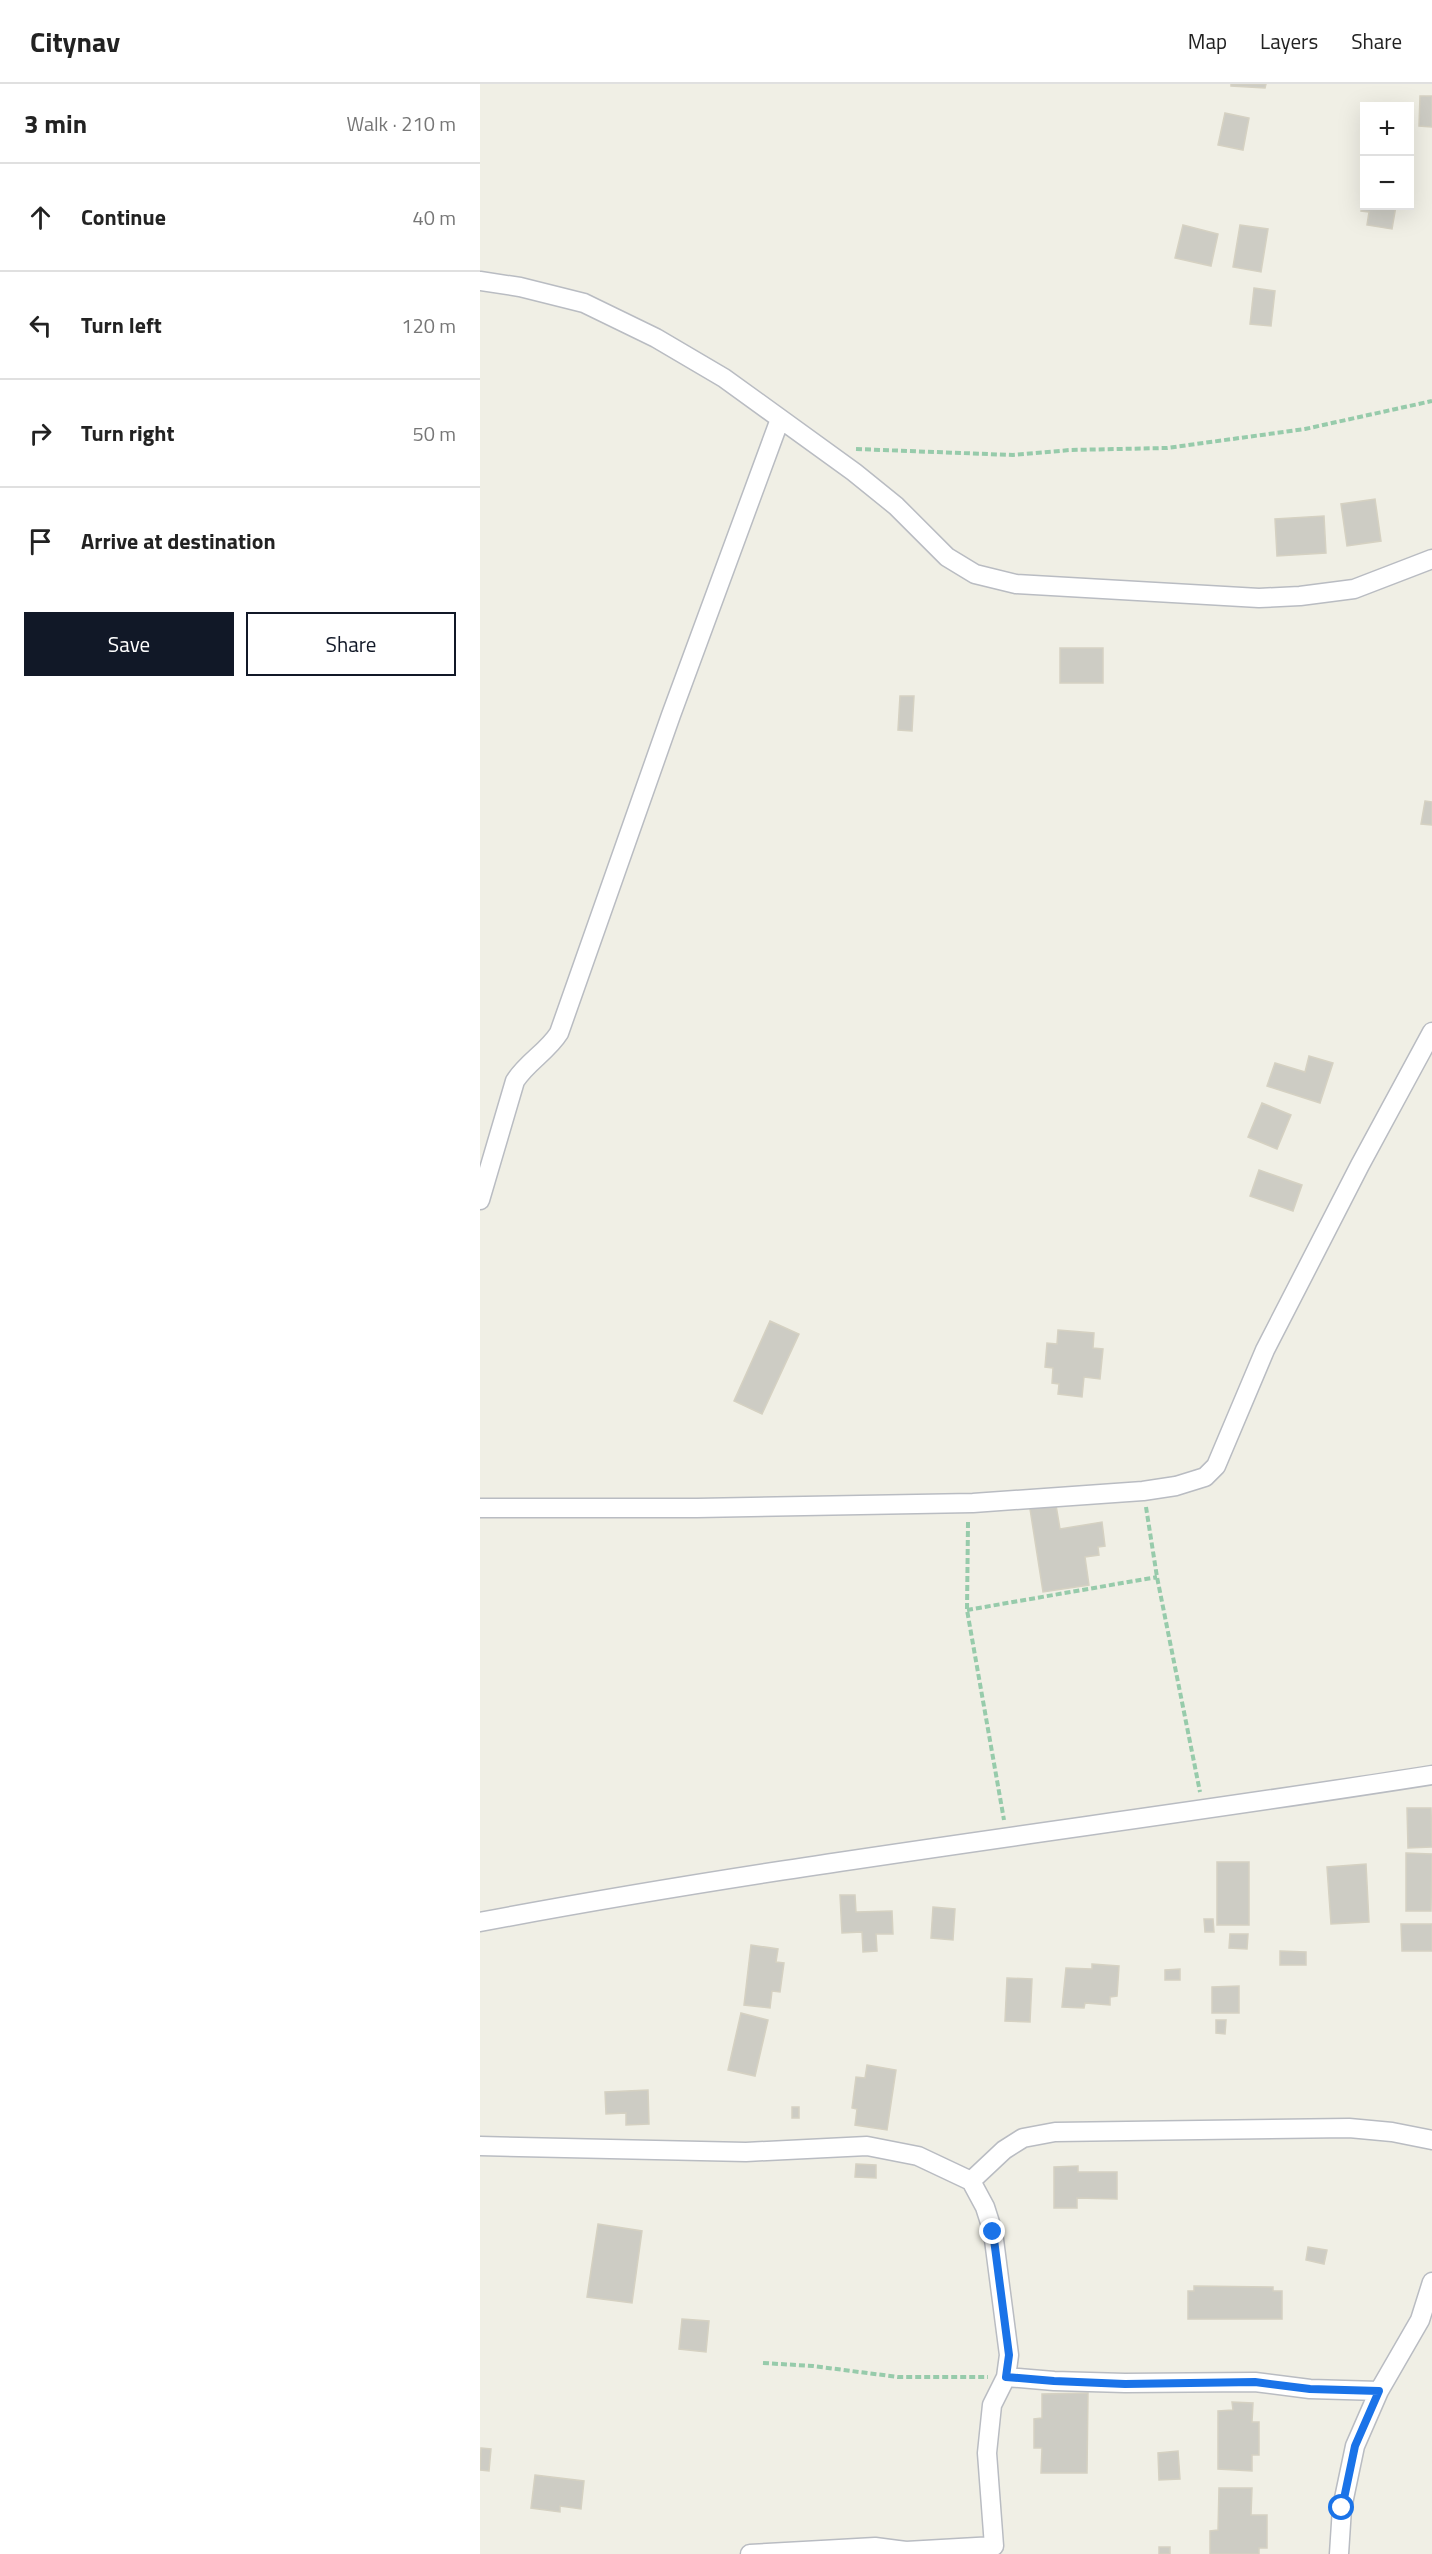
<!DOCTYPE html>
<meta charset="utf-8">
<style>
:root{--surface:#fff;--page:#f6f6f6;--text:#222;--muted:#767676;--line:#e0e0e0;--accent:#111827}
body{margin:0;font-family:"Titillium Web",sans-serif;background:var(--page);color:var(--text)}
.controls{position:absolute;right:18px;top:18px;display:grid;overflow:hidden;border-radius:0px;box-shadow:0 6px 24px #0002}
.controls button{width:54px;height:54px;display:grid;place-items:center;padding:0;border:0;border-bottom:2px solid var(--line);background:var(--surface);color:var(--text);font:30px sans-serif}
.stop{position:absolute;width:18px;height:18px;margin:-14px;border:4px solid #1a73e8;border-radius:50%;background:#fff}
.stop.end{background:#1a73e8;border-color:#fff;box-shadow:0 2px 6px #0008}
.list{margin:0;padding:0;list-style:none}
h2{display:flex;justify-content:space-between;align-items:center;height:78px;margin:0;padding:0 24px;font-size:26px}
h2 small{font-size:20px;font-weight:400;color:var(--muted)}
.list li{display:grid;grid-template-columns:39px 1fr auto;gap:18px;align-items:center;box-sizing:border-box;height:108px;padding:0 24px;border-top:2px solid var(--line)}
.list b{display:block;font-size:22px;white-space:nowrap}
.list em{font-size:20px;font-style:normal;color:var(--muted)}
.actions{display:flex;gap:12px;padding:18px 24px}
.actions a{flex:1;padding:14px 0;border:2px solid var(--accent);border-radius:0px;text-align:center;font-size:21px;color:var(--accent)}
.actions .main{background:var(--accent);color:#fff}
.icon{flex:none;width:33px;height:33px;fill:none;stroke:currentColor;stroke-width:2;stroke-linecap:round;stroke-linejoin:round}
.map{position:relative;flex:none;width:952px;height:2470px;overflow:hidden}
header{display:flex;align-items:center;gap:36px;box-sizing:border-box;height:84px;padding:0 30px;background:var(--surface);border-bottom:2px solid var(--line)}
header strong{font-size:28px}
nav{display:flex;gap:33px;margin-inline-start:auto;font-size:21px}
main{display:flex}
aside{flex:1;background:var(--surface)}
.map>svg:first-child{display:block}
</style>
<header>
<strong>Citynav</strong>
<nav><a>Map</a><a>Layers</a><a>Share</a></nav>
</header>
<main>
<aside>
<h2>3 min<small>Walk · 210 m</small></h2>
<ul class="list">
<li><svg class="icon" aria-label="ahead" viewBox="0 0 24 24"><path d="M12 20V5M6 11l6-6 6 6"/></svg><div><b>Continue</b></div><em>40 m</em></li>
<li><svg class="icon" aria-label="left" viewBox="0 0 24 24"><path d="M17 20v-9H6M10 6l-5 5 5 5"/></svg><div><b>Turn left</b></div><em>120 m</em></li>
<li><svg class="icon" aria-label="right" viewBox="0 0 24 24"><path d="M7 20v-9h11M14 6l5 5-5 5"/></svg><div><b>Turn right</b></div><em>50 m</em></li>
<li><svg class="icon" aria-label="arrive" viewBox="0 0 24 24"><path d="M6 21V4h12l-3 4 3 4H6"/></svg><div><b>Arrive at destination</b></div></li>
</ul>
<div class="actions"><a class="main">Save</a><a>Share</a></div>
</aside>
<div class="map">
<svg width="952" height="2470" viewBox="0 0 952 2470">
<rect width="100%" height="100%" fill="#f0efe5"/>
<path fill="#cdccc4" stroke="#d5d1c2" stroke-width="1.5" d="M751,0H786L785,4L751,2Z
M940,12H952V43L939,42Z
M745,29L769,34L763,66L738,61Z
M884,108V122H916L912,145L887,141L889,128L881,127Z
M703,141L738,150L731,182L695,174Z
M760,141L788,145L781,188L753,183Z
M774,204L795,207L791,242L770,240Z
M895,415L901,457L867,462L861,420Z
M844,432L846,469L797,472L795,435Z
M580,564H623V599H580Z
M420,612H434L432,647L418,646Z
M945,717L952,718V741L941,740Z
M829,972L853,979L840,1019L787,1002L795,979L825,988Z
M782,1019L811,1031L797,1065L768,1053Z
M779,1086L822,1101L813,1127L770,1112Z
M290,1237L319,1250L282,1330L254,1317Z
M578,1246L614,1249L613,1264L623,1265L620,1295L604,1293L602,1313L578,1310L579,1300L572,1299L573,1284L565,1283L567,1259L577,1260Z
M576,1421L580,1445L622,1438L625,1462L618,1463L619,1471L605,1473L609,1501L563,1508L550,1425Z
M927,1724H951L952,1763L928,1764Z
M926,1769L952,1770L951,1827H926Z
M737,1778H769V1841H737Z
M886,1780L889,1838L851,1840L847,1783Z
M360,1811H375L376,1828L412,1827L413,1850H396L397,1867L383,1868L382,1848L362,1849Z
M453,1823L475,1825L473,1856L451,1854Z
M724,1835H733L734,1848H725Z
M921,1840H952V1867H922Z
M750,1850H768L767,1865L749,1864Z
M271,1861L298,1865L296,1878L304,1879L300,1908L292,1907L290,1924L264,1921Z
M800,1867L826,1868V1881H800Z
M612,1880L639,1882L637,1912L630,1913V1921L605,1919L604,1924L582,1923L586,1884L612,1885Z
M700,1885V1896H685V1886Z
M527,1894L552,1895L550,1938L525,1937Z
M759,1902V1929H732V1903Z
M261,1929L288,1936L275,1992L248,1986Z
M736,1936H746L745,1950L736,1949Z
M387,1981L416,1986L407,2046L375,2041L377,2025L372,2024L376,1993L385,1994Z
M168,2006L169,2040L146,2041V2029L126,2030L125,2008Z
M312,2023H319V2034H312Z
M376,2080L396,2081V2094L375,2093Z
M598,2082V2088H637V2115L597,2114V2124H574V2083Z
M118,2140L162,2147L152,2219L107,2213Z
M828,2163L847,2166L844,2180L826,2176Z
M714,2202L793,2203V2207H802V2235H708V2207H714Z
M202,2235L229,2237L226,2268L199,2265Z
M608,2309L607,2389H561L562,2364H554V2335L562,2334V2310Z
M752,2318L773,2319L772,2338H779V2371H772V2387L738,2385V2327L753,2326Z
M1,2364L11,2365L9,2387L0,2386Z
M698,2367L700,2395L679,2396L678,2369Z
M55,2391L104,2397L101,2425L80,2422V2428L51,2424Z
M739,2404H772L771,2431H787V2464H779V2470H730V2447L738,2446Z
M679,2463H690V2470H679Z"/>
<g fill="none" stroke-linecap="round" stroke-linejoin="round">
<g stroke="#b9bcc2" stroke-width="21">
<path id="minor" d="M0,197L40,203L104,219L176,254L244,294L374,388L416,422L467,473L495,490L536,500L779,514L820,512L874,505L952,475
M0,1116L35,997C47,978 67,968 79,949L191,631L300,335
M0,1424H217L493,1419L663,1407L696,1402L725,1393L736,1382L785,1266L880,1081L952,948
M0,1838C316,1778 635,1741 952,1691
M0,2062L266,2068L387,2062L438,2072L491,2097L505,2123L513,2148L529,2271L526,2293L512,2321L507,2369L514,2462L426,2467L395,2463L270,2470
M491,2097L524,2066L543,2054L575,2048L869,2044L912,2048L952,2056
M526,2293L574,2297L645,2299L775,2298L830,2305L899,2307
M859,2470L862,2424L875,2362L899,2307L940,2236L952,2198"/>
</g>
<path stroke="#97cbab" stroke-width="4" stroke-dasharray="6 3" stroke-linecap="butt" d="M376,365L533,371L590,366L687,364L825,345L952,317
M666,1423L677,1493L720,1708
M488,1438L487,1526L524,1736
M487,1526L677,1493
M283,2279L333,2282L418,2293H508"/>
<use href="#minor" stroke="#fff" stroke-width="18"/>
</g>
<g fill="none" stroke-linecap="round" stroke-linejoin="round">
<path stroke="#1a73e8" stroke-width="8" d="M513,2148L529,2271L526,2293L574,2297L645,2300L775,2298L830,2305L899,2307L875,2362L862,2424"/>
</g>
</svg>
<div class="controls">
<button>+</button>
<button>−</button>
</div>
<div class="stop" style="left:862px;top:2424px"></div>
<div class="stop end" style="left:513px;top:2148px"></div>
</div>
</main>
